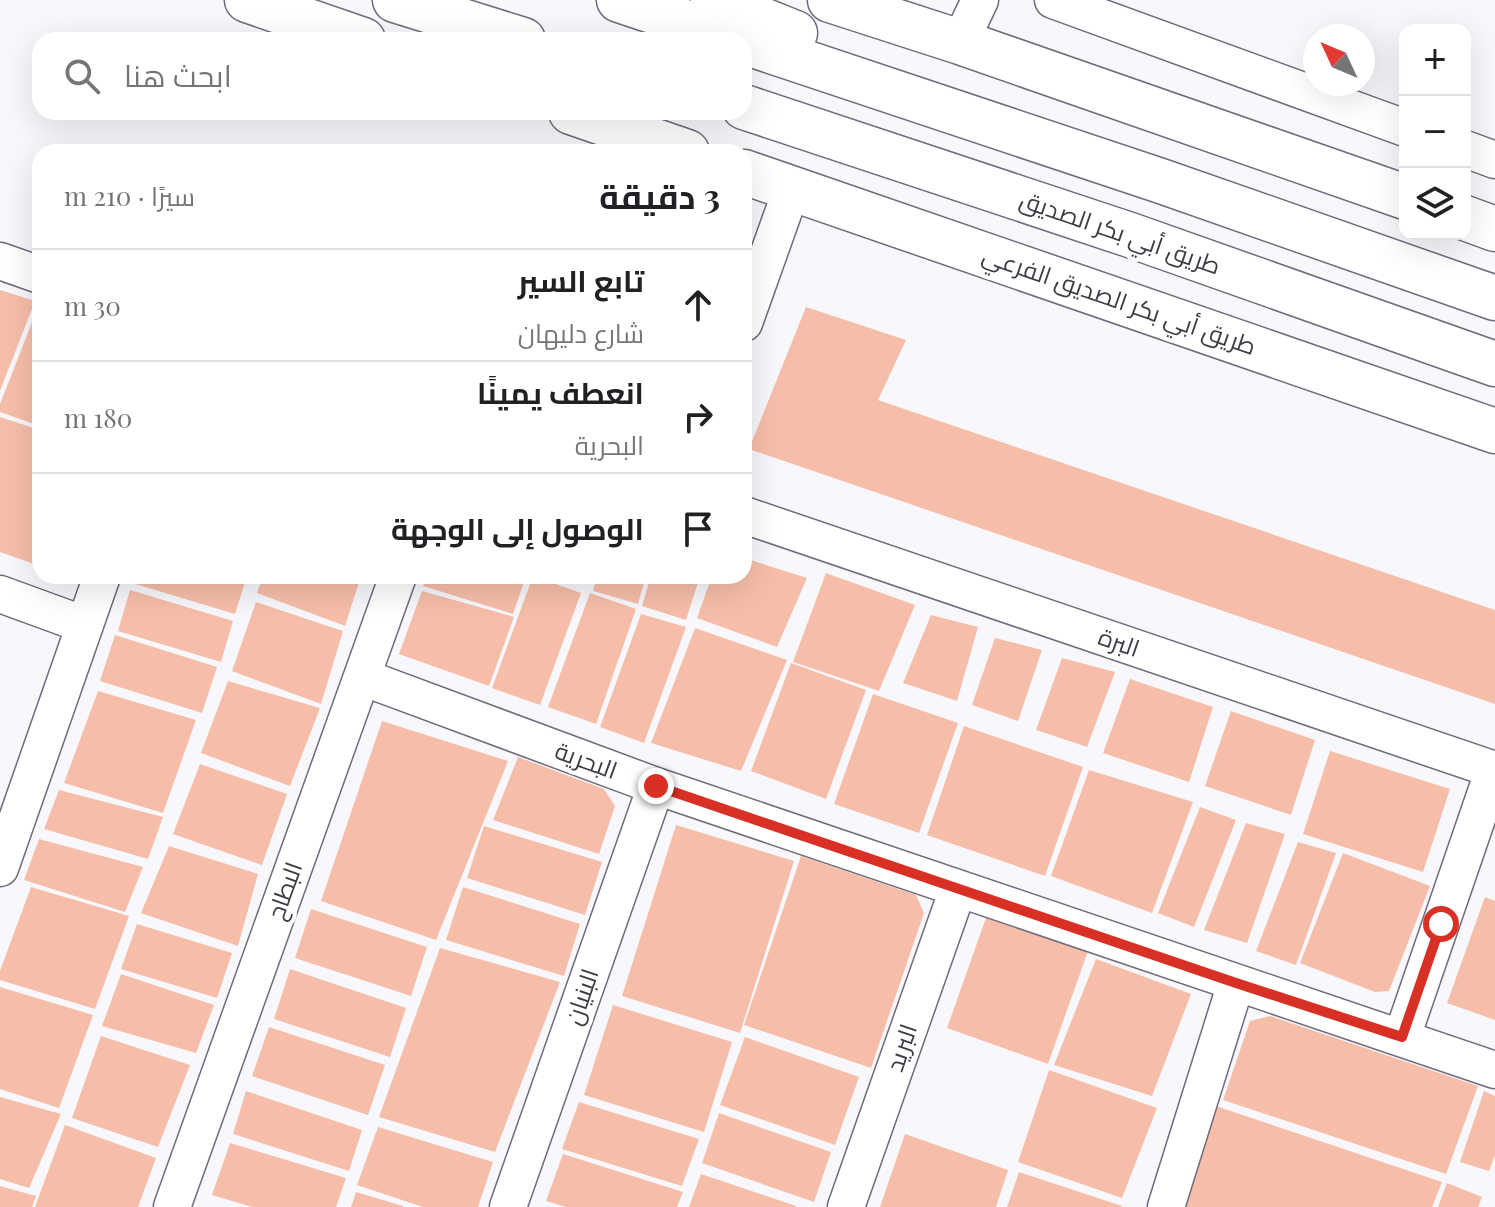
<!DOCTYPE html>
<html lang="ar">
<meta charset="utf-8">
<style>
:root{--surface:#fff;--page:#f6f6f6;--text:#202124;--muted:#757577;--line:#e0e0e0}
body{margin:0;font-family:"Playfair Display",Cairo,serif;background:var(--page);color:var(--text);direction:rtl}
.controls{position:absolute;right:24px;top:24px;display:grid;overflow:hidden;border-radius:16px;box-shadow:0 8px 32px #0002}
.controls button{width:72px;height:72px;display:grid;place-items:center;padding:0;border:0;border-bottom:2px solid var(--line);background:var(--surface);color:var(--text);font:40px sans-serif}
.compass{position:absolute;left:1303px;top:24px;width:72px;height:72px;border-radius:50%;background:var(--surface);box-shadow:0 8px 32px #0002;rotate:314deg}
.stop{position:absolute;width:24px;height:24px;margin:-18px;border:6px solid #d93025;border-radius:50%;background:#fff}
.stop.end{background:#d93025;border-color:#fff;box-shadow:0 2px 8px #0008}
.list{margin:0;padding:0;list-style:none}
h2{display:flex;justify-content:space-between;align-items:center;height:104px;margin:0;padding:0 32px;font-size:34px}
h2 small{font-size:26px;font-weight:400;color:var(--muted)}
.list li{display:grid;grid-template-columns:52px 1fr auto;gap:24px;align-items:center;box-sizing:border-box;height:112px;padding:0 32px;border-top:2px solid var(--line)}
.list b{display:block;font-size:30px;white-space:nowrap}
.list p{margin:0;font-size:26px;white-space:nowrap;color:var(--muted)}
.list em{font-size:26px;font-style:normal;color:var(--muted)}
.icon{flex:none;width:44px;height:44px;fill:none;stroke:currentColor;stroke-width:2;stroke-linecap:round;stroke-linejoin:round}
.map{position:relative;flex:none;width:1495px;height:1207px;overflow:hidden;direction:ltr}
.search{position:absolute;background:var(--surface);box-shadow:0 8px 32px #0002;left:32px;top:32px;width:720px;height:88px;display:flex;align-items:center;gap:20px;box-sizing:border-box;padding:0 28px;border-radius:24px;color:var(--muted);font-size:30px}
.panel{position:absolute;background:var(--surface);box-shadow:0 8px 32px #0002;left:32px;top:144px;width:720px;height:440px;border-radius:24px;direction:rtl}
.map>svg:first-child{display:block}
</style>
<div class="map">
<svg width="1495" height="1207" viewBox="0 0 1495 1207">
<rect width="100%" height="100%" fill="#f8f7fc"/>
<path fill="#f6bea9" d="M0,290L35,301L0,391Z
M40,302V426L0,412V404Z
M806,307L906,340L878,400L1495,610V704L749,449Z
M0,417L40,430V566L0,552Z
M744,558L807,578L777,647L697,618L712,576H744Z
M826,573L915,605L879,691L793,662Z
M134,576H247L235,614L132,583Z
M263,576H361L345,626L257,593Z
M427,576H526L513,614L423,586Z
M533,576L581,593L540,705L492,688Z
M597,576H646L638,604L593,591Z
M651,576H700L686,620L642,606Z
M130,590L233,621L221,662L118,631Z
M422,591L514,617L489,686L399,654Z
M590,593L636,609L596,724L548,707Z
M256,602L343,631L321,704L232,671Z
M641,614L686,627L644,743L600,727Z
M931,615L978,627L957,701L903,683Z
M695,628L787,660L741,771L651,743Z
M115,635L217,667L202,713L100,681Z
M995,638L1042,650L1018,721L972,705Z
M1062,658L1115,672L1087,747L1036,730Z
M791,663L866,690L826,799L751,771Z
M1130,679L1213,707L1189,782L1103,753Z
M228,681L320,708L290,786L201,753Z
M98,691L196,720L163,813L64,783Z
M873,694L958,723L919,833L834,804Z
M1231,711L1315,740L1291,815L1205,786Z
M382,721L508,761L436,940L321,901Z
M964,726L1083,767L1045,876L927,835Z
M1330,751L1450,789L1423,872L1303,834Z
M518,757L604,789L615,806L599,854L493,820Z
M200,764L287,794L262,865L173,834Z
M1089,770L1193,802L1152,913L1051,876Z
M59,790L163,817L148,859L44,829Z
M1200,807L1236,820L1194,927L1158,913Z
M1246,823L1285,834L1247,943L1204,930Z
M676,825L794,861L740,1033L622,996Z
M484,826L602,862L585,915L467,878Z
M39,839L143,867L125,912L24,880Z
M1298,842L1336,853L1296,965L1256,951Z
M169,846L258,874L238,946L141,913Z
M1343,853L1430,886L1389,991L1375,992L1300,963Z
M801,856L916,895L924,913L871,1068L744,1025Z
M31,887L129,916L95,1009L0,980V971Z
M463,887L580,924L564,976L446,940Z
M1485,897L1495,901V1020L1447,1003Z
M311,909L427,947L411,996L295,958Z
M987,915L1088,951L1048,1064L947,1028Z
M137,924L232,953L217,998L121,969Z
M440,948L560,982L495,1152L379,1117Z
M1096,959L1191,994L1152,1096L1054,1065Z
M290,969L406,1008L390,1057L274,1019Z
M121,974L214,1005L196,1053L102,1026Z
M0,987L93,1015L59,1108L0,1089Z
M613,1005L732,1042L704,1132L584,1095Z
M1270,1016L1478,1086L1446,1174L1223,1100L1250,1021Z
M269,1027L385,1065L368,1115L252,1076Z
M101,1036L190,1065L158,1147L72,1118Z
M745,1037L859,1077L835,1145L720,1105Z
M1049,1070L1157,1108L1122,1198L1018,1162Z
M246,1091L362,1130L349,1171L233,1134Z
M1484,1091L1495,1096V1155L1489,1171L1460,1162Z
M0,1097L61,1114L29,1188L0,1179Z
M579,1102L699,1139L682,1186L562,1149Z
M1213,1105L1442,1182L1432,1207H1184Z
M719,1113L831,1152L814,1202L702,1163Z
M65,1125L156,1158L138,1207H35Z
M378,1127L493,1162L478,1207H423L357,1185Z
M905,1134L1008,1170L996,1207H880Z
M230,1143L346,1178L336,1207H252L212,1195Z
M563,1154L683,1192L677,1207H566L546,1201Z
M1019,1172L1122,1206V1207H1007Z
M701,1174L796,1206V1207H689Z
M1447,1183L1482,1197L1478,1207H1438Z
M0,1186L36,1196L32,1207H0Z
M356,1192L403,1206V1207H351Z"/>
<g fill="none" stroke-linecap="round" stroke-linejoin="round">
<g stroke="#6f6a7d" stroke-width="39">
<path id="minor" d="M1053,0L1405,128
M960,42L980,0
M1465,149L1495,160
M0,261L40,275
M744,323L792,188
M744,515L1495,770
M0,594L85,625
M362,677L656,786L1495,1070
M0,868L102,576
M1402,1037L1494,769
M172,1207L398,576
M508,1207L656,786
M846,1207L958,889
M1166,1207L1236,983"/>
</g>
<g stroke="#6f6a7d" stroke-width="47">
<path id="major" d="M247,0L363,40
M395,0L523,40
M619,0L739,40
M713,0L795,33
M830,0L960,42L1405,197
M744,42L1161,181L1495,298
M744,107L1130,235L1495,364
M571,112L687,152
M744,172L1495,431
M1465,218L1495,229"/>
</g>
<use href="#minor" stroke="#fff" stroke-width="36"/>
<use href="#major" stroke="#fff" stroke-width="44"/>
</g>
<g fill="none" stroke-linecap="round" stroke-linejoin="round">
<path stroke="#d93025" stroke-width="10" d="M656,786L1236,983L1402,1037L1441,924"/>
</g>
<g text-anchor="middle" stroke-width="8" stroke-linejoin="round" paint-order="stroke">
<g font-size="24" fill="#3d3b44" stroke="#fff">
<text transform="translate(1120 233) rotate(19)" y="8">طريق أبي بكر الصديق</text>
<text transform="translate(1119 301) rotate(19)" y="8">طريق أبي بكر الصديق الفرعي</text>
<text transform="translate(1119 643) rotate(19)" y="8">البرة</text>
<text transform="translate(586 761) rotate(20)" y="8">البحرية</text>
<text transform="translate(285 891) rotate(-70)" y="8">البطاح</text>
<text transform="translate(582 997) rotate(-71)" y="8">البنيان</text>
<text transform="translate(902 1048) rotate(-71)" y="8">البريد</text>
</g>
</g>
</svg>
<div class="controls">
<button>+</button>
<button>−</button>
<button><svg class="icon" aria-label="layers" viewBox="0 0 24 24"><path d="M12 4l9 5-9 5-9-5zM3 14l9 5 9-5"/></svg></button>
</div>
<svg class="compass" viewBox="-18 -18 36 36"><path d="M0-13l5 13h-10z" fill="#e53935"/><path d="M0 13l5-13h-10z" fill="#757577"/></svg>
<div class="stop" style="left:1441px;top:924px"></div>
<div class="stop end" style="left:656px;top:786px"></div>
<div class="search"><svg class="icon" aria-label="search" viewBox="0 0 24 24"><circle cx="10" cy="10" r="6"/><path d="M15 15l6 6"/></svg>ابحث هنا</div>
<section class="panel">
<h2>3 دقيقة<small>سيرًا · 210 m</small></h2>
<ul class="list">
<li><svg class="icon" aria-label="ahead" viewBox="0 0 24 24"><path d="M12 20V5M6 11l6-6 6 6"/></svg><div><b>تابع السير</b><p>شارع دليهان</p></div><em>30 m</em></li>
<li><svg class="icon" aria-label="right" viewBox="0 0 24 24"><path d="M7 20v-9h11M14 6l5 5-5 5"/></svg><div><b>انعطف يمينًا</b><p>البحرية</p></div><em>180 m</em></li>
<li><svg class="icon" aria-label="arrive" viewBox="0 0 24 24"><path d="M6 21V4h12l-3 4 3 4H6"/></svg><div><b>الوصول إلى الوجهة</b></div></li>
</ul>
</section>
</div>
